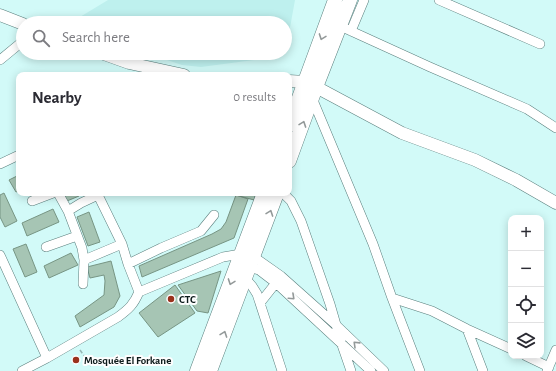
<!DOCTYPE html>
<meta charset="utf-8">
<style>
:root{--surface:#fff;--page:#f2f2f3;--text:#2b2b33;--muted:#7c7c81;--line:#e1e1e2}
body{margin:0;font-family:"Alegreya Sans",sans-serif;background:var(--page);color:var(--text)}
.controls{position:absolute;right:12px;bottom:12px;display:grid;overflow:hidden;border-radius:8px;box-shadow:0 2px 10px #0003}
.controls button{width:36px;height:36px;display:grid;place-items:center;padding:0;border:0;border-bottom:1px solid var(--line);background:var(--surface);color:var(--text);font:20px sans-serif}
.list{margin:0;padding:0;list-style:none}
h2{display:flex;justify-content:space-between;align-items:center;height:52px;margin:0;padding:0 16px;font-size:17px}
h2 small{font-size:13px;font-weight:400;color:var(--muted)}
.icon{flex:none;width:22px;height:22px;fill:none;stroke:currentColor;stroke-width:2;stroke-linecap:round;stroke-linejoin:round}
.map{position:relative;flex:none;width:556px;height:371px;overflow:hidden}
.search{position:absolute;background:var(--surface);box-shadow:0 2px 10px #0003;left:16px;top:16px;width:276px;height:44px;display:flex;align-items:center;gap:10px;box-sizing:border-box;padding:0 14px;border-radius:22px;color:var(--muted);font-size:15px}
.panel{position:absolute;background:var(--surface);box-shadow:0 2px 10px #0003;left:16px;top:72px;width:276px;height:124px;border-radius:8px}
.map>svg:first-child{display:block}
</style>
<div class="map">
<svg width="556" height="371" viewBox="0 0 556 371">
<rect width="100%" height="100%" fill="#d2faf8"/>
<path fill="#bef0ee" d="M108,0H295L289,33L285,42V23H70Z
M146,53H280L278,57L201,67L182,65Z"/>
<path fill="#a6c5b4" stroke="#779584" d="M19,175V191L16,192L9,180Z
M4,193L17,221L5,227L0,217V195Z
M63,193H77L79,196L67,201Z
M236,193H256L254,200L236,195Z
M236,195L248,199L234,238L142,277L139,266L212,234L221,229L226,222Z
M53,209L59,222L27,236L22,223Z
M89,212L100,242L88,246L77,217Z
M26,244L37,272L25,277L13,249Z
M71,253L78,265L49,278L44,266Z
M111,261L120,296L114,307L80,327L75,316L104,295L105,281L104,275L90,278L87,267Z
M221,271L208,313L197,311L178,285Z
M175,285L195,313L158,337L139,313Z"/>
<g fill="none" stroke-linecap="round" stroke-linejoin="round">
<g stroke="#5a7f7d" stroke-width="10">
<path id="street" d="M439,0L540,44
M340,26L430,67L527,109L556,128
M351,31L364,0
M0,60L23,41
M312,98L373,244L392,298L432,311L467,329L511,349
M0,164L19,155
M58,193L68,211L82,248L84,260
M97,193L122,244L128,264L139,292
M283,193L291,201L301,221L330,304L341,342L351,371
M32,201L53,193
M68,211L81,203L98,195
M46,247L77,236
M0,255L47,358
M128,264L161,248L201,231L214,215
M245,266L259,270L276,283L371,371
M245,278L252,286L257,294L282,371
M83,284L84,260L122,244
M392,298L420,371
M260,303L279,279
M467,329L483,371
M526,356L549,367
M22,371L47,358L118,317C129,309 134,304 139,292L223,257L241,254L254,257L281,276L336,325L384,371
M547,371L556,350"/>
</g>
<g stroke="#5a7f7d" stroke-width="13">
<path id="secondary" d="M0,15L23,24
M101,53L129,63L184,75
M289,81L305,82L316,87L402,133L475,160L516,180L556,203"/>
</g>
<g stroke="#5a7f7d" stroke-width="15">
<path id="primary" d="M289,125L335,0
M289,161L316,87L350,0
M197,371L264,193
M210,371L277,193"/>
</g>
<path stroke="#96b7b5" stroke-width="1.5" stroke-dasharray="4 2" stroke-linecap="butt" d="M80,350L91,366"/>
<use href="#street" stroke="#fff" stroke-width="9"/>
<use href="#secondary" stroke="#fff" stroke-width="12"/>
<use href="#primary" stroke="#fff" stroke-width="14"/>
</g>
<defs><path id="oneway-chevron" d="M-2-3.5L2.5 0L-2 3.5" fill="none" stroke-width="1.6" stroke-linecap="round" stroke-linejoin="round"/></defs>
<g stroke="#939999">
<use href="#oneway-chevron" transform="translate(322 37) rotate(110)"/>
<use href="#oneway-chevron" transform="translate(303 124) rotate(-70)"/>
<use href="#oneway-chevron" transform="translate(270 213) rotate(-70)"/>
<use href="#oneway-chevron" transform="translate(231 282) rotate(110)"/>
<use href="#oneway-chevron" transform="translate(292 297) rotate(43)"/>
<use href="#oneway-chevron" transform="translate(224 334) rotate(-70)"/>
<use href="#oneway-chevron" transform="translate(356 344) rotate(-136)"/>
</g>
<g fill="#9a311c" stroke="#fefefe" stroke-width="1.5">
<circle cx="171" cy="299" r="4"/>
<circle cx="76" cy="360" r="4"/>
</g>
<g text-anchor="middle" stroke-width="4" stroke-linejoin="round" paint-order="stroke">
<g font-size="11" font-weight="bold" fill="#0e1c1c" stroke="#fefefe" text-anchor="start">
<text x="179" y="303">CTC</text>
<text x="84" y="364">Mosquée El Forkane</text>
</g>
</g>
</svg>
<div class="controls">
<button>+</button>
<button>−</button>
<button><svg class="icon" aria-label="locate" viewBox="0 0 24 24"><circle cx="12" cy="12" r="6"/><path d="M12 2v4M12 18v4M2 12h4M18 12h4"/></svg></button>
<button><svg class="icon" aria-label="layers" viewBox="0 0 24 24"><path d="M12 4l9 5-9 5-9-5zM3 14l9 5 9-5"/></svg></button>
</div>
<div class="search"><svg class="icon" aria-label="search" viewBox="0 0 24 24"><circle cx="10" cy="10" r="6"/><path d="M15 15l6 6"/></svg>Search here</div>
<section class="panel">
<h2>Nearby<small>0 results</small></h2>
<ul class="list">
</ul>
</section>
</div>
